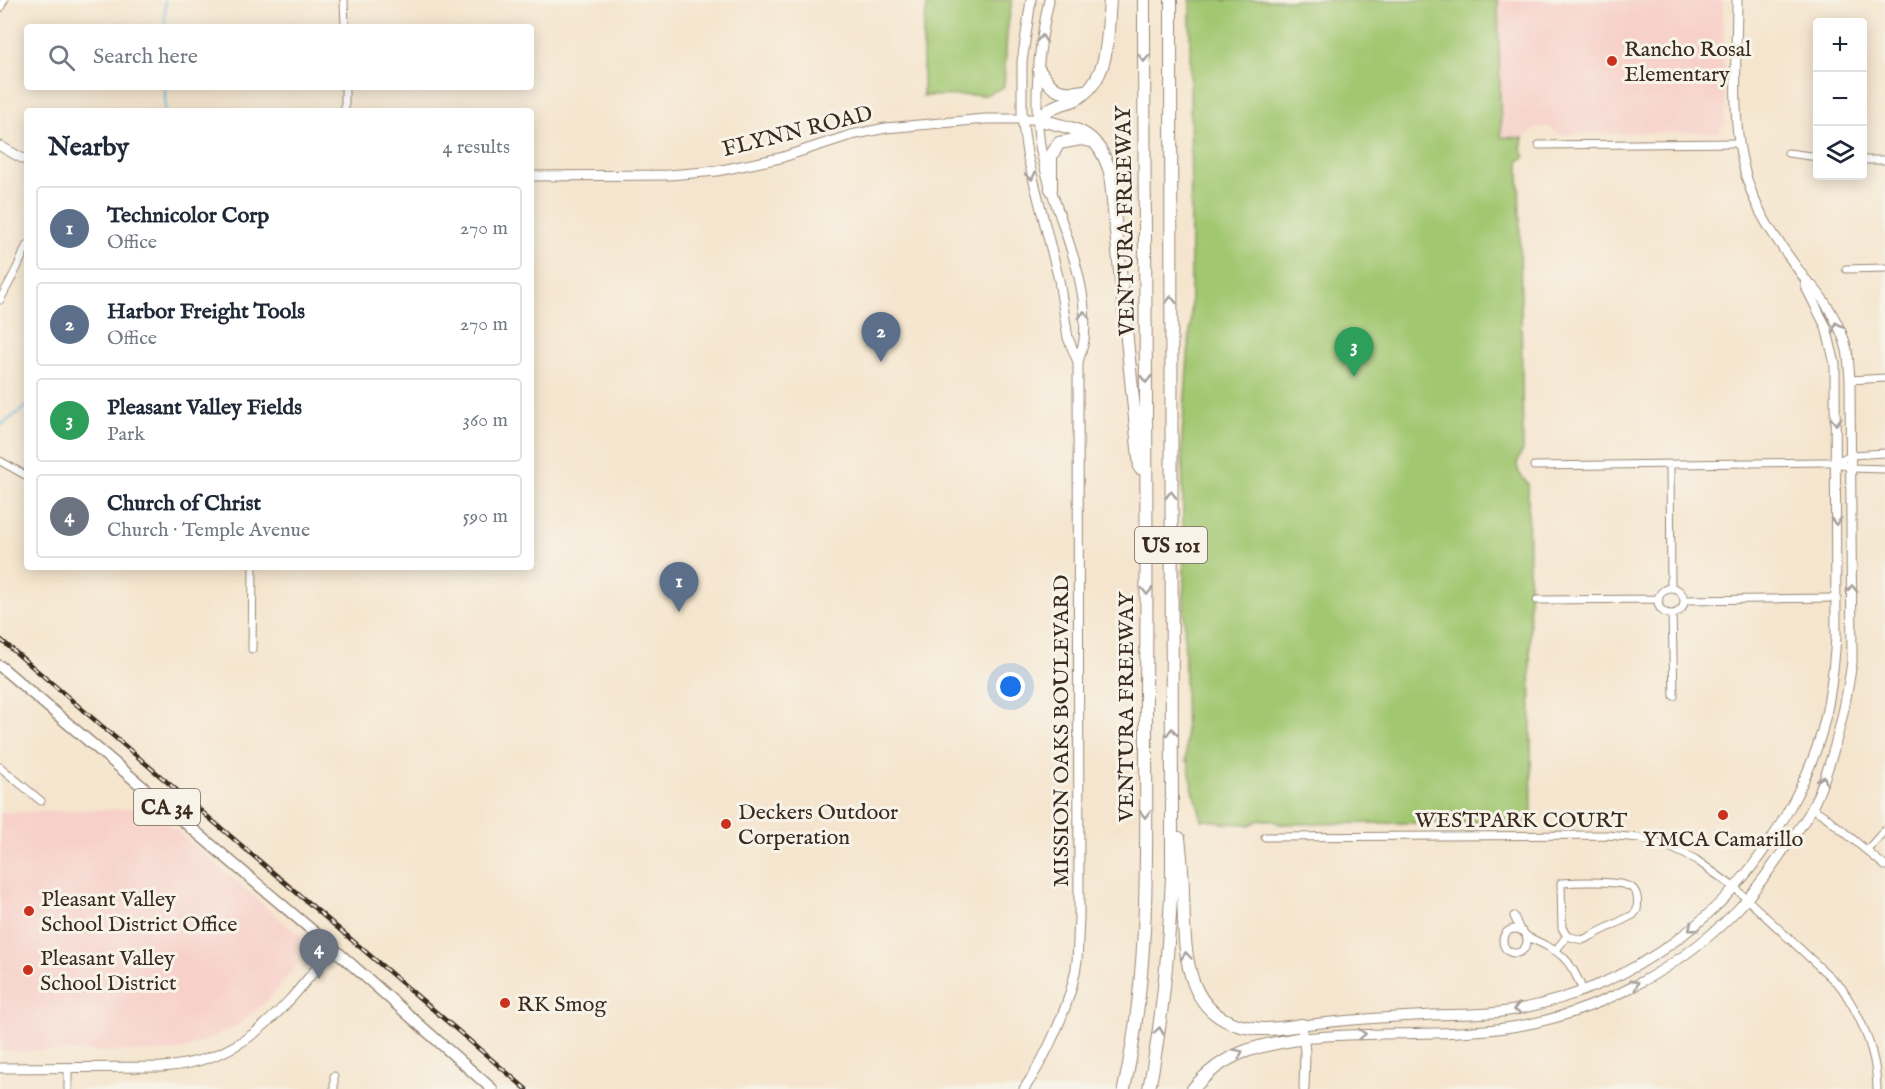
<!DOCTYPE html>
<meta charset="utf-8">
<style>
:root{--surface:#fff;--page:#f2f2f3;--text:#1f2937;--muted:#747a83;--line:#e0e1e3;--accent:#c8321e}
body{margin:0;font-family:"IM FELL English",serif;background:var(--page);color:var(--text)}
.controls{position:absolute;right:18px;top:18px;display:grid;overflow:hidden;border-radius:6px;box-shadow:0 3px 15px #0003}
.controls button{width:54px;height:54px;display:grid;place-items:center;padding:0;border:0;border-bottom:2px solid var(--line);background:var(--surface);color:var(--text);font:30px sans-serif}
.you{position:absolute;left:1011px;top:687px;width:21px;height:21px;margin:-15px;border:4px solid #fff;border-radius:50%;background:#1a73e8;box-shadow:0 0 0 9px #1a73e833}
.badge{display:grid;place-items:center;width:39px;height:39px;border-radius:50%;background:var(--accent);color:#fff;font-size:20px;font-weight:700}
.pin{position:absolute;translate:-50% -50px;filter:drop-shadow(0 2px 3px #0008)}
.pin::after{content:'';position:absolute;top:32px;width:21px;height:18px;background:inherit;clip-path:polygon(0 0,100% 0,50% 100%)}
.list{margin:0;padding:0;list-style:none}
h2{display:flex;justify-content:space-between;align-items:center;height:78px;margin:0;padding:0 24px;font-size:26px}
h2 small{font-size:20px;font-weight:400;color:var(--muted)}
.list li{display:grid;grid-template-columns:39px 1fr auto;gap:18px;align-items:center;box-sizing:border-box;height:84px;margin:0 12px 12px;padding:0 12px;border:2px solid var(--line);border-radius:6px}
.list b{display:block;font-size:22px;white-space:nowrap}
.list p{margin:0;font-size:20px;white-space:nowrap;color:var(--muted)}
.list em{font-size:20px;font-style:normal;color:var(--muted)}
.icon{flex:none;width:33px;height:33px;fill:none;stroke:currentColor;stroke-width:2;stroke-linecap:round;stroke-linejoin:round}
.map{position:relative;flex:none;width:1885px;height:1089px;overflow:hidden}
.search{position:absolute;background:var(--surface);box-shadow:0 3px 15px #0003;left:24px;top:24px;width:510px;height:66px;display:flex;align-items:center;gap:15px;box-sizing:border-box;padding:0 21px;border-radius:6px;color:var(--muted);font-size:22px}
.panel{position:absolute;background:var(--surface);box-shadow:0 3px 15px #0003;left:24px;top:108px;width:510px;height:462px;border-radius:6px}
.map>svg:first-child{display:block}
</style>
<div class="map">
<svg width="1885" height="1089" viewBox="0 0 1885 1089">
<rect width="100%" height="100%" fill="#f7f3e8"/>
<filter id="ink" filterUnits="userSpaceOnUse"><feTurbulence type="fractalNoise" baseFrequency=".0167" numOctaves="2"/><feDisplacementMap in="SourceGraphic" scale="12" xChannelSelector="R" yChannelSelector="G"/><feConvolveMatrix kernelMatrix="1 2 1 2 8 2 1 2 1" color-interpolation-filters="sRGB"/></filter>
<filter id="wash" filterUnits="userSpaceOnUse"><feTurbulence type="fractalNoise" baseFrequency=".008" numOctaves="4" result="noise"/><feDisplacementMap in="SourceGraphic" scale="24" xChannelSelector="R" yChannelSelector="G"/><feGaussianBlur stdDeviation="1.35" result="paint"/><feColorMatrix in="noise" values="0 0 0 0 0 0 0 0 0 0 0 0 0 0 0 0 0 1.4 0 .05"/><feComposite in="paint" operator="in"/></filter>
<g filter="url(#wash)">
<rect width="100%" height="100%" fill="#f5e5ce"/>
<path fill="#f7d0c9" d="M1499,0H1723L1725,123L1719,132L1560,134L1548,127L1536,128L1523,138H1501Z
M150,808L299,935L301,939L295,954L297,965L267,1001L237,1025L210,1039L185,1049L164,1052L0,1051V813Z"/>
<path fill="#a2c771" stroke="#6e7848" stroke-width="1.5" d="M928,0H1012L1007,32L1004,87L985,95L923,96V31Z
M1190,0H1498L1501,137L1523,138L1521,149L1525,157L1519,161L1523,451C1513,463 1517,474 1528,483L1532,822L1280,824C1270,818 1260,818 1250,825C1239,822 1228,825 1218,822C1212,821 1209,820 1202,820L1192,786L1188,761H1186L1182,435L1191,319Z"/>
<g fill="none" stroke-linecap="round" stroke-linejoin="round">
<path stroke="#64b8e0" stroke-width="2" d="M165,27V0
M165,111V87
M0,426L27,406"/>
</g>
</g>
<g filter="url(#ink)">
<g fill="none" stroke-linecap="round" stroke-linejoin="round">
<g stroke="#988876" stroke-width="9">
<path id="street" d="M344,0L345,27
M0,8L4,0
M345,87V111
M1539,145L1738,143
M1788,153L1818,157
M1862,160H1885
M1846,269L1885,268
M0,300L17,268L27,245
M1850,380L1885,378
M0,461L27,476
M1836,462L1851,455L1885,453
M1670,465L1671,588
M1534,466L1822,462H1836L1851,468L1885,469
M1658 601a13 13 0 1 1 26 0a13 13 0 1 1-26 0Z
M1537,600L1659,599
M1684,600L1837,598
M1672,614L1674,696
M252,649L253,567
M0,767L41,801
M1812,808L1825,816L1885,866
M1265,837L1607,835L1639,838L1669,847L1695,859L1735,888L1841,987C1861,1017 1877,1052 1877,1089
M1867,850L1885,830
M1514,916L1520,930
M1503 941a12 12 0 1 1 24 0a12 12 0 1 1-24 0Z
M1526,936C1560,952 1569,955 1583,991
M1556,950L1567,936L1562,928L1561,883C1575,882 1622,880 1632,888C1639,893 1638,903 1637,910L1633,915L1587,938L1582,940L1567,936
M68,1069V1089
M334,1089V1076"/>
</g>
<g stroke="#988876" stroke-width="11">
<path id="secondary" d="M1031,0L1022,62V118L1027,154L1059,280L1068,338L1078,362
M0,146L27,161
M531,176L669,175L717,171L780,158L851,135L886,128L985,119H1037
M1304,1038C1373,1031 1444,1037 1512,1027C1593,1015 1678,970 1735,912C1754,893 1770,870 1785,848C1794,835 1806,821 1813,806C1834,761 1845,711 1852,662L1850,380C1849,370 1849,360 1847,350C1842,328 1823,294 1805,279C1791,259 1774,238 1762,215C1726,150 1737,71 1737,0
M0,1068L162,1067C247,1061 283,1009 333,948
M1024,1089C1047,1056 1072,1001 1077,961C1078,947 1078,933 1079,919L1078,362C1080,355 1083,347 1084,340C1091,272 1051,211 1040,145C1033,98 1039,46 1049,0
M1304,1089L1305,1052L1302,1025C1345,1020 1390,1017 1433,1015C1462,1014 1491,1015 1519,1009C1635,986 1732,915 1788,811C1803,784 1817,753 1824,723C1831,695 1834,666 1836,637L1835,364L1826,327L1807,289L1805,279"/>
</g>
<g stroke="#988876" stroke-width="13">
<path id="primary" d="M0,666L333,948L492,1089"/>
</g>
<g stroke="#988876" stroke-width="14">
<path id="highway" d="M1039,70C1053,91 1058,95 1084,91
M1037,119C1076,130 1096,128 1110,172L1140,468
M1037,119C1042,115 1047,111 1052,108C1060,103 1070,103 1078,98C1111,77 1107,34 1110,0
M1051,189V156L1059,143L1081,139L1092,141
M1179,838C1181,856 1183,874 1183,893C1185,947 1181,1019 1252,1028C1268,1031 1286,1027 1302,1025
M1124,1089C1153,959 1145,823 1146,690C1148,460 1144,230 1144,0
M1149,1089C1163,1018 1169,947 1172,875L1171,0
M1193,1089C1224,1052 1258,1045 1304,1038"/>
</g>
<use href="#street" stroke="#fff" stroke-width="7"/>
<use href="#secondary" stroke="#fff" stroke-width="9"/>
<use href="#primary" stroke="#fff" stroke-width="10"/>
<use href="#highway" stroke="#fff" stroke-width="12"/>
<g stroke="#3b2a1e" stroke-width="4.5">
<path id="rail" d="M0,639L526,1089"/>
</g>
<use href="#rail" stroke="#f7f3e8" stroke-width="2" stroke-dasharray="7" stroke-linecap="butt"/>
</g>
<defs><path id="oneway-chevron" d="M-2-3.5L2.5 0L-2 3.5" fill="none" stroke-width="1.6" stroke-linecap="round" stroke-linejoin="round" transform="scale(1.5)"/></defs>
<g stroke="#a79f9a">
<use href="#oneway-chevron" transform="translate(1042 39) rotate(-84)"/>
<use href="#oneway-chevron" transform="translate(1144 58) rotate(90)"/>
<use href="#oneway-chevron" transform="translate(1031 176) rotate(77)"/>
<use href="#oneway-chevron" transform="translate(1171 300) rotate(-90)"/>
<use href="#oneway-chevron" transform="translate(1084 315) rotate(-91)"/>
<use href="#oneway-chevron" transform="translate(1837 326) rotate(-114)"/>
<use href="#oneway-chevron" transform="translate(1146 379) rotate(90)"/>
<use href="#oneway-chevron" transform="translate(1836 421) rotate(90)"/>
<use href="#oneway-chevron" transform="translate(1171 495) rotate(-91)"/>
<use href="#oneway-chevron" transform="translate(1836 521) rotate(90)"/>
<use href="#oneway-chevron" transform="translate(1852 589) rotate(-91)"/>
<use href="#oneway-chevron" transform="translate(1147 591) rotate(90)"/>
<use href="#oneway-chevron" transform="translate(1172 732) rotate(-90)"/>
<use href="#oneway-chevron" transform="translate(1823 780) rotate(-69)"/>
<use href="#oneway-chevron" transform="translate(1145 814) rotate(90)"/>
<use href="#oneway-chevron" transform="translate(1692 928) rotate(142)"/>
<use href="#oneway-chevron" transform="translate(1186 956) rotate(-95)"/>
<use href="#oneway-chevron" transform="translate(1635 984) rotate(-28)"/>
<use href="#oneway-chevron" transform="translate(1517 1009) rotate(170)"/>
<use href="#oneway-chevron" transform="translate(1159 1031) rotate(-82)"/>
<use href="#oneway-chevron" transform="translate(1362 1034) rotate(-3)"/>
<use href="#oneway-chevron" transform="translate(1239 1053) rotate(-26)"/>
</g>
</g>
<g fill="#c8321e" stroke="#f7f3e8" stroke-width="2">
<circle cx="1612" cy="61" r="6"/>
<circle cx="1723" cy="815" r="6"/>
<circle cx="726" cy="824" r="6"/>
<circle cx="29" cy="911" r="6"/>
<circle cx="28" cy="970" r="6"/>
<circle cx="505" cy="1003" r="6"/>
</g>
<g text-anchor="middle" stroke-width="6" stroke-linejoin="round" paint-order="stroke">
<g fill="#f7f3e8" stroke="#73665b" stroke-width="1.5">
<rect x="1135" y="527" width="72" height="36" rx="4.5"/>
<rect x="134" y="789" width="66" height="36" rx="4.5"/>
</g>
<g font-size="21" font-weight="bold" fill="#3b2a1e">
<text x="1171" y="552">US 101</text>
<text x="167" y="814">CA 34</text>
</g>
<g font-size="22" fill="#3b2a1e" stroke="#f7f3e8" text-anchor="start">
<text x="1624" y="56">Rancho Rosal<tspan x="1624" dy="25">Elementary</tspan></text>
<text x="738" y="819">Deckers Outdoor<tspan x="738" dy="25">Corperation</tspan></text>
<text x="1723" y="846" text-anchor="middle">YMCA Camarillo</text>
<text x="41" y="906">Pleasant Valley<tspan x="41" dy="25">School District Office</tspan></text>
<text x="40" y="965">Pleasant Valley<tspan x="40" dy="25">School District</tspan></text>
<text x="517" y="1011">RK Smog</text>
</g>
<g font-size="22" fill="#3b2a1e" stroke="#f7f3e8">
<text transform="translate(797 130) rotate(-14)" y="8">FLYNN ROAD</text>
<text transform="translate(1124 221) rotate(-91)" y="8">VENTURA FREEWAY</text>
<text transform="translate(1125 707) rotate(-90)" y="8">VENTURA FREEWAY</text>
<text transform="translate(1060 731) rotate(-90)" y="8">MISSION OAKS BOULEVARD</text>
<text x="1521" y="827">WESTPARK COURT</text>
</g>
</g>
</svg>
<div class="controls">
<button>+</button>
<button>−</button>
<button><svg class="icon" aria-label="layers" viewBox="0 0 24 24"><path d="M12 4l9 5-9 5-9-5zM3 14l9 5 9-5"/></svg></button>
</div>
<div class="you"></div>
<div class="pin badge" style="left:679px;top:612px;background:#5c6f8a">1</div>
<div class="pin badge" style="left:881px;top:362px;background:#5c6f8a">2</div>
<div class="pin badge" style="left:1354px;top:377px;background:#2e9e5b">3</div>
<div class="pin badge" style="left:319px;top:979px;background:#6b7280">4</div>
<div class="search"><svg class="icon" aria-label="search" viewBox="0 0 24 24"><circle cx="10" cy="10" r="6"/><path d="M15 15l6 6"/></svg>Search here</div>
<section class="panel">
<h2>Nearby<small>4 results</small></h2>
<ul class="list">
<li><span class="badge" style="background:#5c6f8a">1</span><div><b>Technicolor Corp</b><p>Office</p></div><em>270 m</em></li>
<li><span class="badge" style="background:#5c6f8a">2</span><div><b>Harbor Freight Tools</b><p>Office</p></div><em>270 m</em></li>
<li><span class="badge" style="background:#2e9e5b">3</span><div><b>Pleasant Valley Fields</b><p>Park</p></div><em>360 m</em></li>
<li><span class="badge" style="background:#6b7280">4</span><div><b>Church of Christ</b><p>Church · Temple Avenue</p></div><em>590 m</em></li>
</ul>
</section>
</div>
